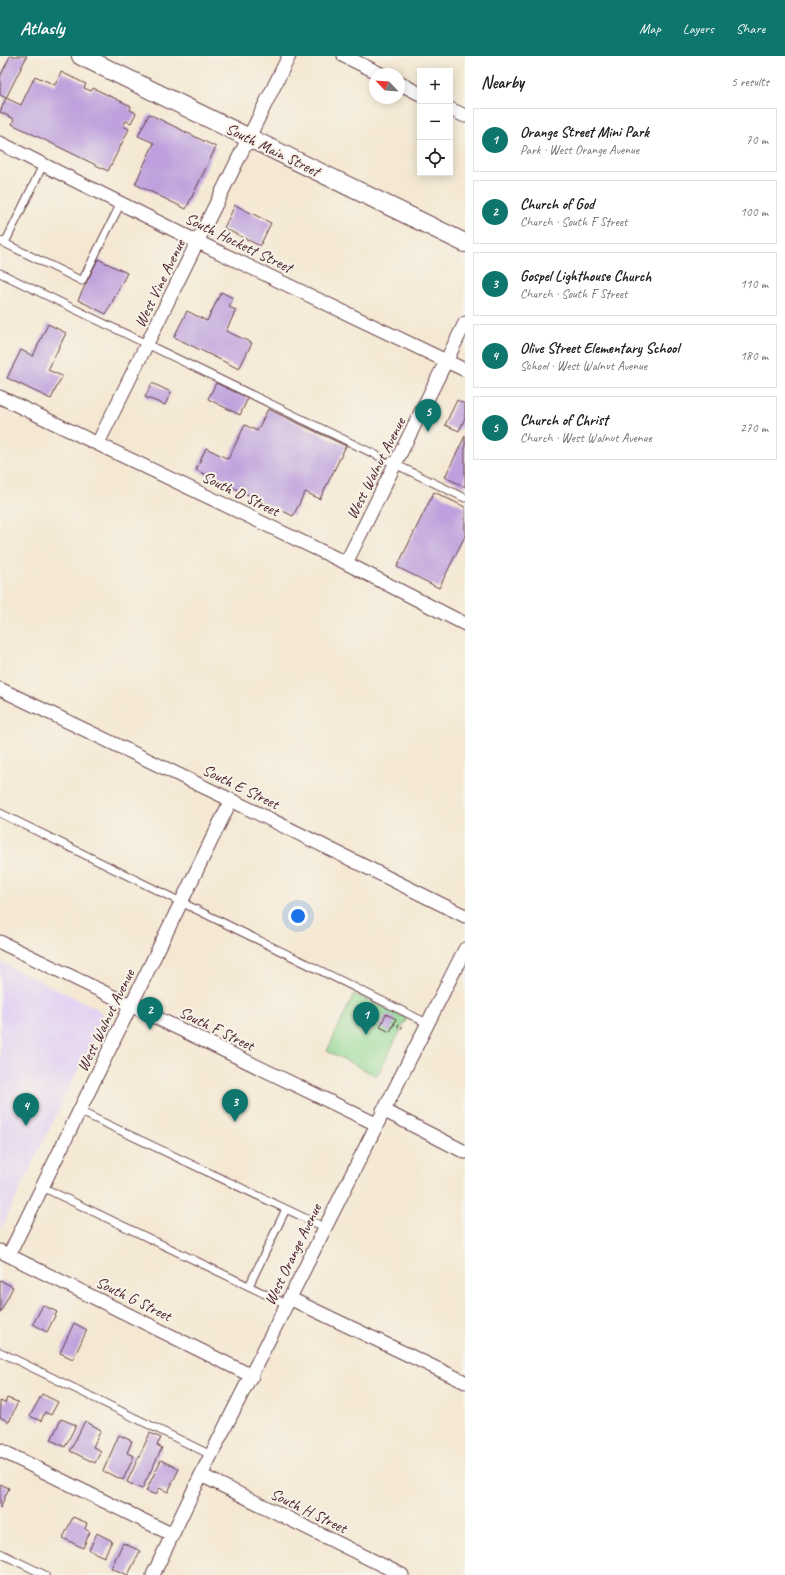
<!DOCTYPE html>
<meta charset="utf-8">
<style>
:root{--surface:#fff;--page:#f2f2f2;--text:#222;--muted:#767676;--line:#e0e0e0;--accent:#0f766e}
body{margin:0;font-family:Caveat,sans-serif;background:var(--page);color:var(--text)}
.controls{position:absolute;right:12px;top:12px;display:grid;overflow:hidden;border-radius:0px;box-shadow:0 2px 10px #0003}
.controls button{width:36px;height:36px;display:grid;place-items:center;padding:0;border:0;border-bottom:1px solid var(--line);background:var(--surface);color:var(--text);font:20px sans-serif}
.compass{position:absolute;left:369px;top:12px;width:36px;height:36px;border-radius:50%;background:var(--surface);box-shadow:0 2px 10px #0003;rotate:295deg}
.you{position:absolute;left:298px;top:860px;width:14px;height:14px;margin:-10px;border:3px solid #fff;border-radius:50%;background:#1a73e8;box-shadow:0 0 0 6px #1a73e833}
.badge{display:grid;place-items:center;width:26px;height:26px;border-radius:50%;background:var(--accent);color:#fff;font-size:13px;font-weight:700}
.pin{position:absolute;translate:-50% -33px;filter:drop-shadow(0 1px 2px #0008)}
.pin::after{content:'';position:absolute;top:21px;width:14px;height:12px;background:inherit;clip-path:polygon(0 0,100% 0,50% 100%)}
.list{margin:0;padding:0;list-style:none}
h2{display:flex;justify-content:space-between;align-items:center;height:52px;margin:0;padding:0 16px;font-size:17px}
h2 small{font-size:13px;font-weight:400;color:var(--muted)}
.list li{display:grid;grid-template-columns:26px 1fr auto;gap:12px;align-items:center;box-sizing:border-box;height:64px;margin:0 8px 8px;padding:0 8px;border:1px solid var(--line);border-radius:0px}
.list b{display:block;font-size:15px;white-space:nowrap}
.list p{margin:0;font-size:13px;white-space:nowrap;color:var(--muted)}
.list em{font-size:13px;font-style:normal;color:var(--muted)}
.icon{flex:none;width:22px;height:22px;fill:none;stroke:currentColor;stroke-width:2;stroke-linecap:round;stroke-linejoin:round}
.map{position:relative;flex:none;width:465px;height:1519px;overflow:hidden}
header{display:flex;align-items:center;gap:24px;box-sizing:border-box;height:56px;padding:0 20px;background:var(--accent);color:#fff}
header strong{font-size:19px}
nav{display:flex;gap:22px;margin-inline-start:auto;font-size:14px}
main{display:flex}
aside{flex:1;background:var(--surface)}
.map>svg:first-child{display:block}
</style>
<header>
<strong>Atlasly</strong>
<nav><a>Map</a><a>Layers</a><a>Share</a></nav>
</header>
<main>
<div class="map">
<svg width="465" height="1519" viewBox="0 0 465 1519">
<rect width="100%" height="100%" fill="#f7f3e8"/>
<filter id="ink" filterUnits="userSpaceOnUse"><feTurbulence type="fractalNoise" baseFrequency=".025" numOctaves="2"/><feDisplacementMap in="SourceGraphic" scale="8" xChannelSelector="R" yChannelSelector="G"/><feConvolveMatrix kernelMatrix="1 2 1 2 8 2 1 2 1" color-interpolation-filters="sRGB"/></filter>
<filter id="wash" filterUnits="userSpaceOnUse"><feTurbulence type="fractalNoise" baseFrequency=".012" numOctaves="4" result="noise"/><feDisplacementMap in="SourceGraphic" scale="16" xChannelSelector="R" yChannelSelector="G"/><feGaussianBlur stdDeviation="0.9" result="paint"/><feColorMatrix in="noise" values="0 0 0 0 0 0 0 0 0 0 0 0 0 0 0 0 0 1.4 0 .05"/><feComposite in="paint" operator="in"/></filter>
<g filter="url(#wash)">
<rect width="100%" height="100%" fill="#f4e8d3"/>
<path fill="#e4d3f2" d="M0,906L98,953L103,959L102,965L0,1174Z"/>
<path fill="#8fd793" stroke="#6c7b5f" d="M354,938L407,962L377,1020L327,995Z"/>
<g id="blocks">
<path fill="#bda0dd" d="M10,0H27L6,42L0,39V21Z
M61,16L86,28L84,32L91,35L93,32L131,50L130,54L136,57L131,67L126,65L123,70L129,73L108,115L12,68L14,63L0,56L6,42L21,49L35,20L55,29Z
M149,58L216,91L186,153L135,128L154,87L138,80Z
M235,149L271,167L260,190L224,172Z
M98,203L127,217L106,258L78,244Z
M221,236L233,242L229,251L236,254L226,275L252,287L239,313L174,281L187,255L207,265Z
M48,268L66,277L48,314L62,320L51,343L7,322L21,294L33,300Z
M152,327L171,336L165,349L145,341Z
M216,327L248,342L240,359L208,343Z
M457,344L465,348V362L459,375L445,369Z
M268,353L346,390L320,443L305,436L293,460L196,414L206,392L228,403L245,369L257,375Z
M465,380V431L445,421Z
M434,436L465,451V480L439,532L397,511Z
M386,958L396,963L390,976L380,971Z
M0,1224L13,1231L0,1257Z
M43,1249L57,1256L47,1276L33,1268Z
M74,1267L87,1274L73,1303L60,1297Z
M42,1338L58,1346L51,1359L45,1356L41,1365L30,1360Z
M7,1342L18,1346L9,1366L0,1361V1345L5,1347Z
M61,1363L76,1369L65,1391L51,1384Z
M85,1365L101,1374L93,1391L101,1395L95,1407L70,1395Z
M150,1377L161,1382L157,1389L162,1392L142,1433L127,1426Z
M119,1379L132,1385L127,1397L134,1400L123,1424L103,1415Z
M161,1404L179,1413L168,1436L159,1432L156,1439L146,1435Z
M0,1428L9,1432L0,1452Z
M73,1461L87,1467L85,1473L90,1476L83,1492L63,1482Z
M97,1477L112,1485L104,1501L89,1494Z
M123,1487L140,1495L128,1519L111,1512Z"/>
</g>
</g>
<g filter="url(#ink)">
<use href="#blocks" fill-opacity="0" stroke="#643d44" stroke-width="1"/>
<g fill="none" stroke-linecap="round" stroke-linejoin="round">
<g stroke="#643d44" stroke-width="9">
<path id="lane" d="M0,185L82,225L121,147
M5,187L43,109
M0,217L465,442
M0,757L427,967
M79,1055L324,1171
M42,1131L286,1248
M249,1230L286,1153
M0,1296L211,1399
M0,1497L45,1519"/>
</g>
<g stroke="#643d44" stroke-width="15">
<path id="street" d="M344,0L381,18
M399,27L420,38
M450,53L465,60
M0,87L198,186L465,314
M0,341L346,507L465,568
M98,387L289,0
M346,507L465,267
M0,633L231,744L465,860
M0,886L376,1068
M383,1054L465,1096
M0,1195L252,1320
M9,1199L231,744
M289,1242L465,1326
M0,1394L171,1478
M201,1419L402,1519
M153,1519L201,1419L465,893"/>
</g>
<g stroke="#643d44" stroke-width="20">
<path id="secondary" d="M81,0L465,187"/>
</g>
<path stroke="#643d44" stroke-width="2.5" stroke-dasharray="1 3" stroke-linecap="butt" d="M394,968L403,972"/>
<use href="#lane" stroke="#fff" stroke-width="7"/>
<use href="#street" stroke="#fff" stroke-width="13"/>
<use href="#secondary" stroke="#fff" stroke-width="18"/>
</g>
</g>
<g text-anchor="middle" stroke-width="4" stroke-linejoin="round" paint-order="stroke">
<g font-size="16" fill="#4a1f2b" stroke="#f7f3e8">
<text transform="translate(273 93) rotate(26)" y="6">South Main Street</text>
<text transform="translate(239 186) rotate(26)" y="6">South Hockett Street</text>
<text transform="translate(159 227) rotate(-64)" y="6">West Vine Avenue</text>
<text transform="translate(375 412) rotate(-63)" y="6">West Walnut Avenue</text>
<text transform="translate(241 437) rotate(26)" y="6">South D Street</text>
<text transform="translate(241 730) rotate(26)" y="6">South E Street</text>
<text transform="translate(105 964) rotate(-64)" y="6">West Walnut Avenue</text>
<text transform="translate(217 972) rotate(26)" y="6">South F Street</text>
<text transform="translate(292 1198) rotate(-64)" y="6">West Orange Avenue</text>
<text transform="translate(134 1242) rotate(26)" y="6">South G Street</text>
<text transform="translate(309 1454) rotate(26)" y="6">South H Street</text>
</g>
</g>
</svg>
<div class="controls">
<button>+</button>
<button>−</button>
<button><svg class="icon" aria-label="locate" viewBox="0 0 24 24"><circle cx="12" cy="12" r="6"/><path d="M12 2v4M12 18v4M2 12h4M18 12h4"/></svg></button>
</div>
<svg class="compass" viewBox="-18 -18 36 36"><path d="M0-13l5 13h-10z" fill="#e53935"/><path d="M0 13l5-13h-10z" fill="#767676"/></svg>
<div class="you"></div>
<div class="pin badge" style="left:366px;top:979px">1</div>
<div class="pin badge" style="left:150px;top:974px">2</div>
<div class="pin badge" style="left:235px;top:1066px">3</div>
<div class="pin badge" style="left:26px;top:1070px">4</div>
<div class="pin badge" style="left:428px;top:376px">5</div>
</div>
<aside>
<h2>Nearby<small>5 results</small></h2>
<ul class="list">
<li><span class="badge">1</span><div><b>Orange Street Mini Park</b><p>Park · West Orange Avenue</p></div><em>70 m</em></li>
<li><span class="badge">2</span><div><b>Church of God</b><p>Church · South F Street</p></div><em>100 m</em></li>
<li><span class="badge">3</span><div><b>Gospel Lighthouse Church</b><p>Church · South F Street</p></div><em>110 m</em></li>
<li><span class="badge">4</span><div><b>Olive Street Elementary School</b><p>School · West Walnut Avenue</p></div><em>180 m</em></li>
<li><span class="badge">5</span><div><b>Church of Christ</b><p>Church · West Walnut Avenue</p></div><em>270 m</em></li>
</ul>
</aside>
</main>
